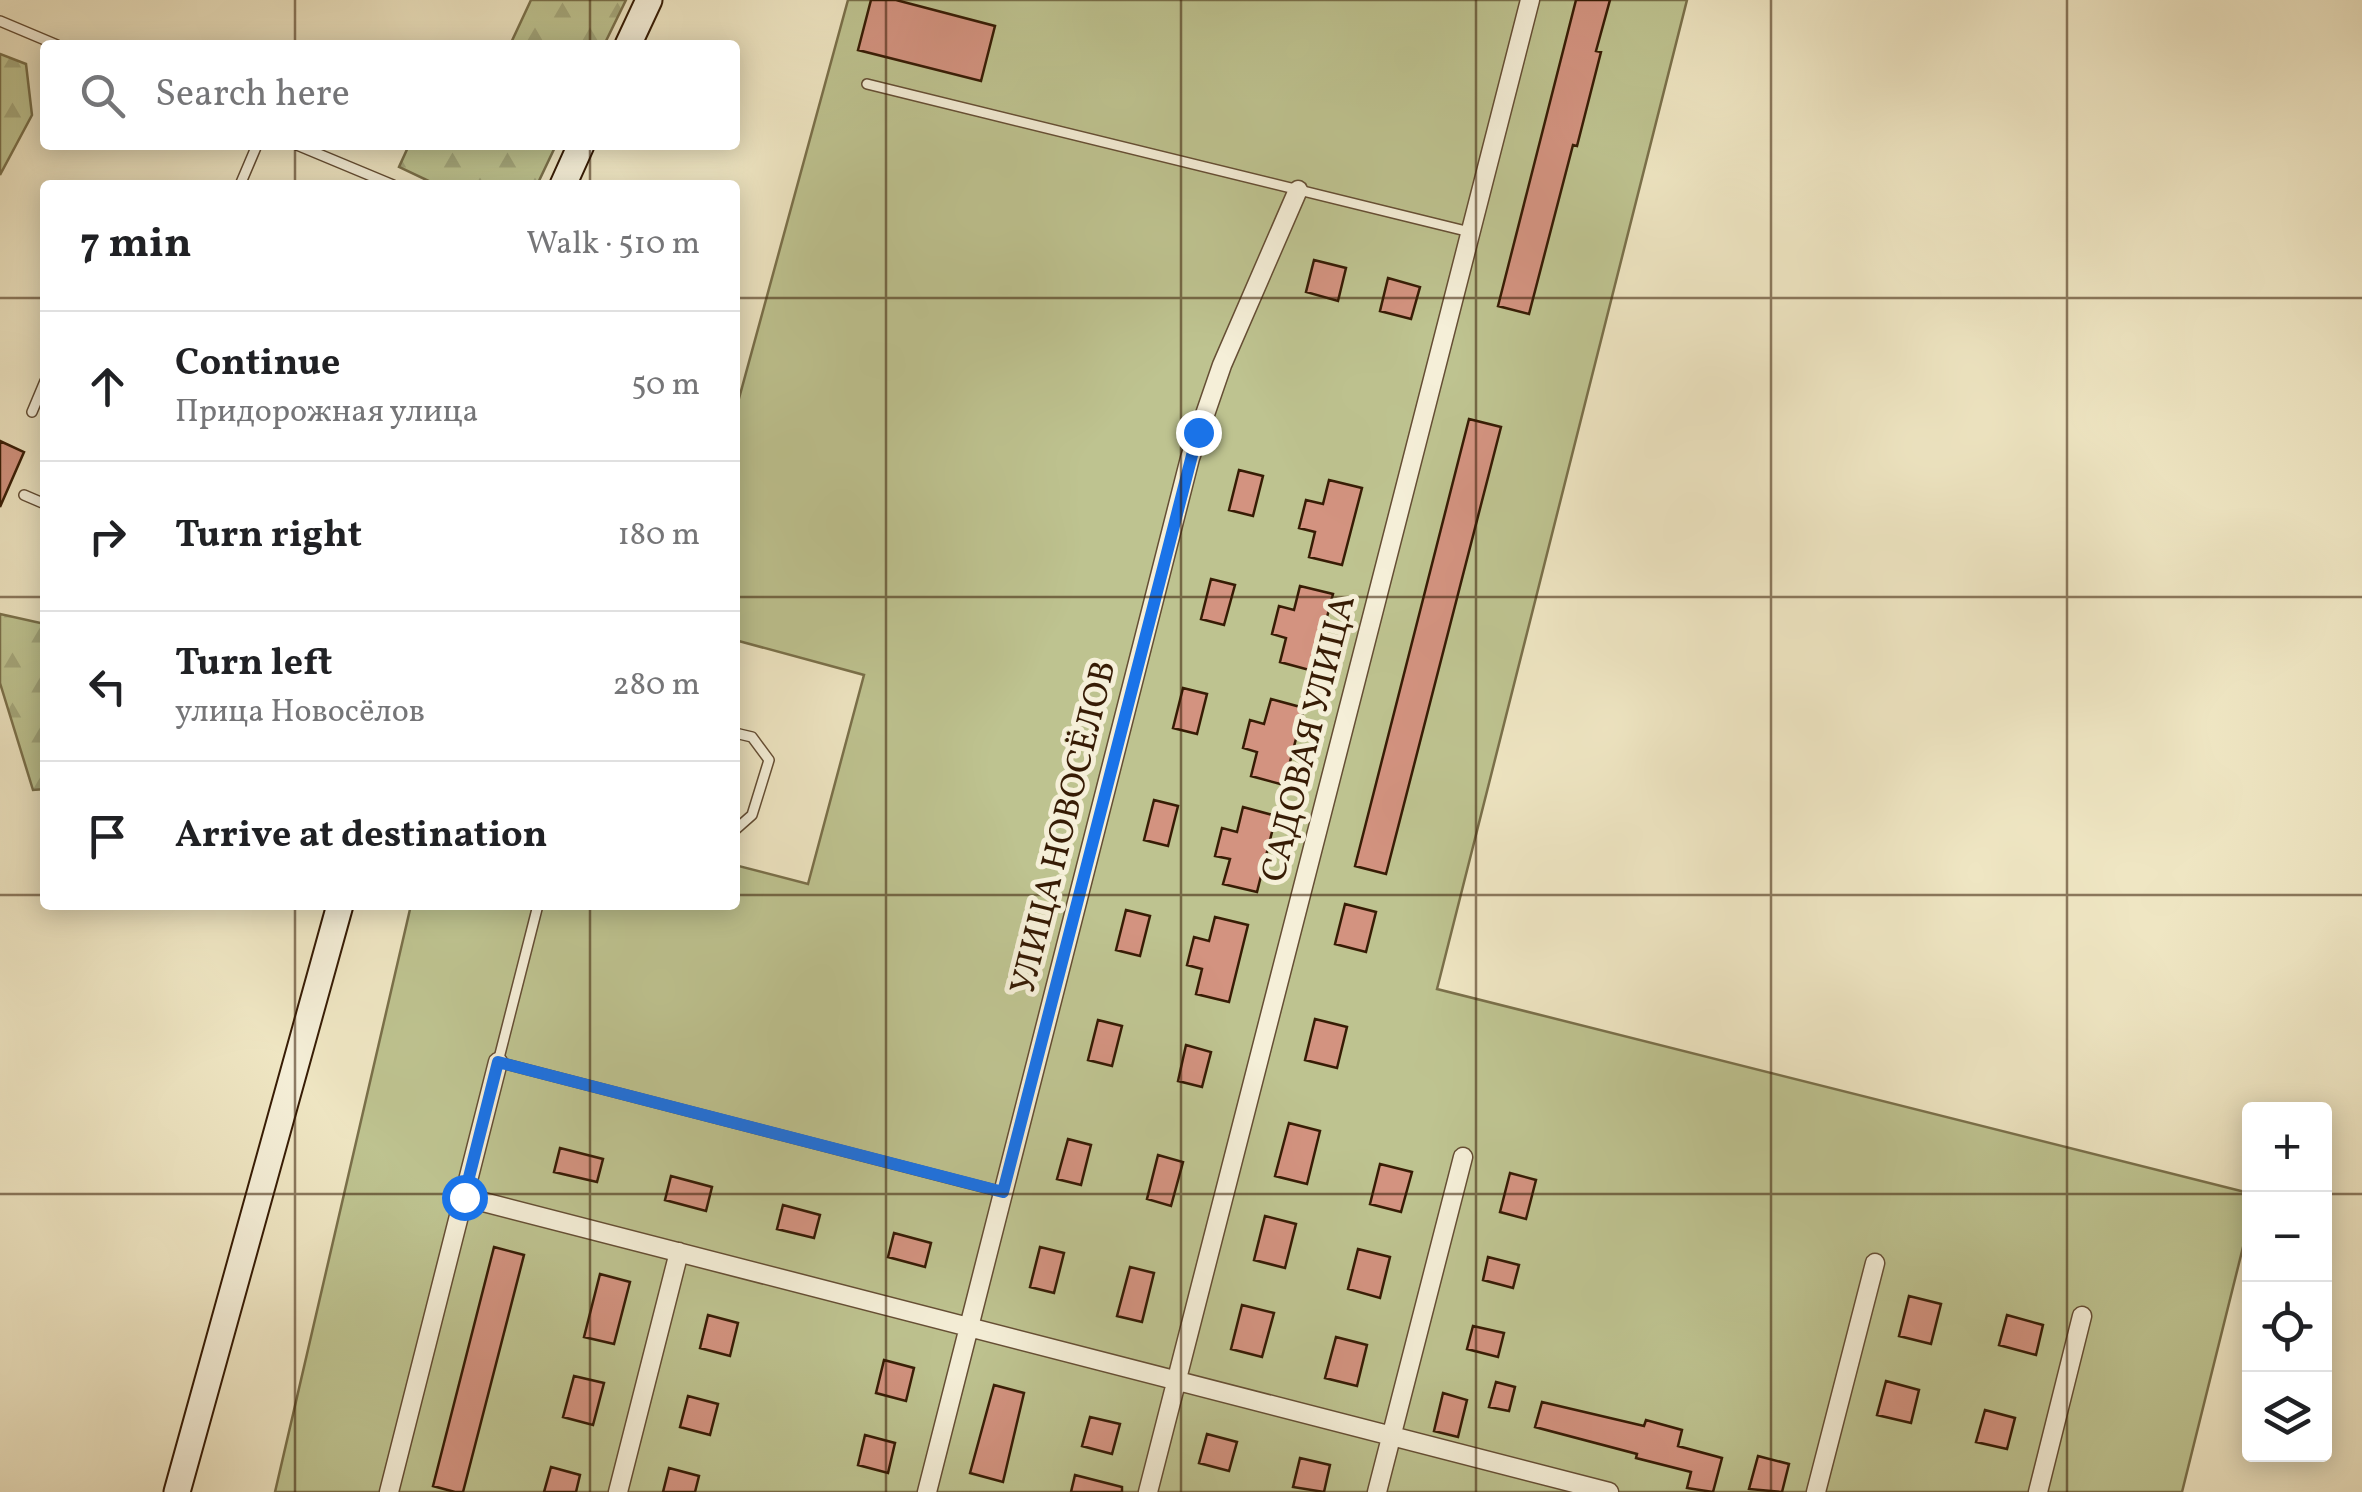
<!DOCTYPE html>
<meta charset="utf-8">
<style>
:root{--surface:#fff;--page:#f2f2f2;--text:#202124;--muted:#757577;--line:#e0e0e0}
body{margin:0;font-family:Vollkorn,serif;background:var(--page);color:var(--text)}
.controls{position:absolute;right:30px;bottom:30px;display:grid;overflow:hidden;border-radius:10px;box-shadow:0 5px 25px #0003}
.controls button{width:90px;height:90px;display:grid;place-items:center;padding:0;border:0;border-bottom:2px solid var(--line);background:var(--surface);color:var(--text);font:50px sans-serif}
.stop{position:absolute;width:30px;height:30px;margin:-22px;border:8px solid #1a73e8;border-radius:50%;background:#fff}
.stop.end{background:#1a73e8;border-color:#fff;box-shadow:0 2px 10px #0008}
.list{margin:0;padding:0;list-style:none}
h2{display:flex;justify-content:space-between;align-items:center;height:130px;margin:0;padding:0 40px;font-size:42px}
h2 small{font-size:32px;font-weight:400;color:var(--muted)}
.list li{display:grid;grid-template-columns:65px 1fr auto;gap:30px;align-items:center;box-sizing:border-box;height:150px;padding:0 40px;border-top:2px solid var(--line)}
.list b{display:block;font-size:38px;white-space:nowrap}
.list p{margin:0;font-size:32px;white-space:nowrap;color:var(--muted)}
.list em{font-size:32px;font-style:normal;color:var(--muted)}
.icon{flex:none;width:55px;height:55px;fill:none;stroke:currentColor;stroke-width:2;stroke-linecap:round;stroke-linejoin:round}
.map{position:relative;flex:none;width:2362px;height:1492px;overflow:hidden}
.search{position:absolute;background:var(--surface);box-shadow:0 5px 25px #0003;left:40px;top:40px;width:700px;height:110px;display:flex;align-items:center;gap:25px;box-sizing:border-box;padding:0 35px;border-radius:10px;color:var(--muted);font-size:38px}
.panel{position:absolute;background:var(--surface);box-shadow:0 5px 25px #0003;left:40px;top:180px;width:700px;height:730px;border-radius:10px}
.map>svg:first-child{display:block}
</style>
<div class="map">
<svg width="2362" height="1492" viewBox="0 0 2362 1492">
<defs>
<pattern id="forest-firs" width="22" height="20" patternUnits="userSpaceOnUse" patternTransform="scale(2.5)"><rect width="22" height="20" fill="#bec390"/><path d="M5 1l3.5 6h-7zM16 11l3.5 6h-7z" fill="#a4a77b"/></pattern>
</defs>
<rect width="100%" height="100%" fill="#efe6c3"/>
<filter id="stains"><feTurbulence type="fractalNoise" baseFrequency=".002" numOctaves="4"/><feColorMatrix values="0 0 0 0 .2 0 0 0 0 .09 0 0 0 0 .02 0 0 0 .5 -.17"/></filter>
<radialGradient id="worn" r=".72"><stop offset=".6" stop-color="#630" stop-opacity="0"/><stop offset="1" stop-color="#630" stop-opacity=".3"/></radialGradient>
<path fill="url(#forest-firs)" stroke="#7a704a" stroke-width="2.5" d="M531,0H626L604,45H510Z
M0,54L26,64L32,115L0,175Z
M409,145H556L537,185H437L399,167Z
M0,614L45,624V789L33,790L0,683Z"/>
<path fill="#bec390" stroke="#7a704a" stroke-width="2.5" d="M848,0H1687L1437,989L2249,1193V1223L2182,1492H275L411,905H735V865L808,884L864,675L735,640V402H738Z"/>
<path fill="#d39380" stroke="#371c05" stroke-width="2.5" d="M871,0H896L995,26L981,81L858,50Z
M1576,0H1610L1596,51L1601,52L1577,146L1573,145L1529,314L1498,306Z
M1314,260L1346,268L1338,301L1306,292Z
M1388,278L1420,287L1411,319L1380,311Z
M1469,419L1501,427L1386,874L1355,866Z
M0,441L24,452L0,507Z
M1239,470L1263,476L1253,516L1229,510Z
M1329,480L1362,488L1342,565L1309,557L1315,532L1299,528L1306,500L1323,504Z
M1211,579L1235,585L1224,625L1201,619Z
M1300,586L1333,594L1313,671L1280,662L1286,638L1272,634L1279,606L1294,610Z
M1183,688L1207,694L1197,734L1173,728Z
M1271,699L1304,708L1284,785L1251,776L1257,752L1243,748L1250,720L1264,724Z
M1154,800L1178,806L1168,846L1144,840Z
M1243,807L1276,816L1257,892L1223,884L1230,859L1215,856L1222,828L1237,832Z
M1345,904L1376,912L1366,952L1335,944Z
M1126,910L1150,916L1140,956L1116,950Z
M1215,917L1248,925L1229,1002L1196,994L1202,969L1187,965L1194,937L1209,941Z
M1315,1019L1347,1027L1337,1068L1305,1060Z
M1098,1020L1122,1026L1112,1066L1088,1060Z
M1186,1045L1211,1052L1202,1087L1178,1081Z
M1289,1123L1320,1131L1307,1184L1275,1176Z
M1068,1139L1091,1145L1081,1185L1057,1179Z
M560,1148L603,1159L597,1182L554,1172Z
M1158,1155L1183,1162L1171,1206L1147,1199Z
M1380,1164L1412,1172L1401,1212L1370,1204Z
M1510,1173L1536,1180L1526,1219L1500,1212Z
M671,1176L712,1187L706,1211L665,1200Z
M783,1205L820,1215L814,1238L777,1229Z
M1265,1216L1296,1224L1285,1268L1254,1260Z
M894,1233L931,1243L925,1267L888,1257Z
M494,1247L524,1255L463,1492H455L433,1486Z
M1040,1247L1064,1253L1054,1293L1030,1287Z
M1358,1249L1390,1257L1380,1298L1348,1289Z
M1488,1257L1519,1265L1513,1288L1483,1280Z
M1130,1267L1154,1273L1142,1322L1117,1316Z
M600,1274L630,1282L614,1344L584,1337Z
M1909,1296L1941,1304L1931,1344L1899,1336Z
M1242,1305L1274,1313L1262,1357L1231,1349Z
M708,1315L738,1323L730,1356L700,1348Z
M2007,1315L2043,1325L2036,1355L1999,1345Z
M1473,1326L1504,1333L1498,1357L1467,1349Z
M1336,1337L1367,1345L1357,1386L1325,1378Z
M884,1360L914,1368L906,1401L876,1393Z
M574,1376L604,1383L593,1425L563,1417Z
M1886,1381L1919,1390L1911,1423L1877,1415Z
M1496,1382L1515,1387L1509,1411L1489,1407Z
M994,1385L1024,1393L1003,1482L970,1473Z
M1443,1393L1467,1400L1458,1437L1434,1431Z
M688,1396L718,1404L710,1435L680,1427Z
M1542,1402L1644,1426L1646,1420L1682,1430L1678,1446L1722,1458L1713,1492L1687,1488L1691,1472L1636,1458L1637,1454L1535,1427Z
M1985,1410L2015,1418L2007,1449L1976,1442Z
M1090,1417L1120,1424L1112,1454L1082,1446Z
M1207,1434L1237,1442L1229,1471L1199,1463Z
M865,1435L895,1443L888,1473L858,1465Z
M1758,1456L1789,1464L1782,1492L1749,1489Z
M1300,1458L1330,1465L1324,1492L1293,1487Z
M551,1467L580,1475L576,1492H544Z
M669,1468L699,1476L695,1492H663Z
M1075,1475L1122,1487V1492H1071Z"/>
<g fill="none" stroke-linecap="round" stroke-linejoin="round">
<g stroke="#654e34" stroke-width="12">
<path id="lane" d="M0,21L57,45
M867,84L1470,232
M297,145L393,185
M240,185L257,145
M32,412L45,381
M24,495L45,504
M735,733L752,737L769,760L752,815L735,830
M538,905L498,1062L1002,1192"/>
</g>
<g stroke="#654e34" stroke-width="21">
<path id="street" d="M464,1197L1609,1492
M389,1492L498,1062
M618,1492L679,1252
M927,1492L1190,458L1222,365L1298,190
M1148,1492L1530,0
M1377,1492L1463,1157
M1816,1492L1875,1263
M2038,1492L2082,1316"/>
</g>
<g stroke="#371c05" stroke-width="29">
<path id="secondary" d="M628,45L649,0
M563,185L581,145
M177,1492L340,905"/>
</g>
<use href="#lane" stroke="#f5efd8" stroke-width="9"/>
<use href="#street" stroke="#f5efd8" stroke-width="18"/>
<use href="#secondary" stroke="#f5efd8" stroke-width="25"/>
</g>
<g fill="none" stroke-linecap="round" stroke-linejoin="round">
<path stroke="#1a73e8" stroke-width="12" d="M464,1197L498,1062L1003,1192L1198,432"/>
</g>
<path fill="none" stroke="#371c05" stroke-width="2.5" stroke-opacity="0.55" d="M295,0V45M590,0V45M886,0V1492M1181,0V1492M1476,0V1492M1771,0V1492M2067,0V1492M295,145V185M590,145V185M0,298H45M735,298H2362M0,597H45M735,597H2362M0,895H45M735,895H2362M295,905V1492M590,905V1492M0,1194H2250M2324,1194H2362"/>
<g text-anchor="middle" stroke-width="10" stroke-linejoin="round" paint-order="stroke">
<g font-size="35" fill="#371c05" stroke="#f5efd8">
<text transform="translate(1307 738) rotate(-76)" y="12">САДОВАЯ УЛИЦА</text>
<text transform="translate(1062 827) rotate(-76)" y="12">УЛИЦА НОВОСЁЛОВ</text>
</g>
</g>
<rect width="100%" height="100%" filter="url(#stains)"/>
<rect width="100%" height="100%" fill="url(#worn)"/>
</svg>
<div class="controls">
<button>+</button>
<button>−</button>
<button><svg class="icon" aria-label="locate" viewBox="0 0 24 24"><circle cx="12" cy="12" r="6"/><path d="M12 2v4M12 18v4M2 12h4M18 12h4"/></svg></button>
<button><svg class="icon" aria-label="layers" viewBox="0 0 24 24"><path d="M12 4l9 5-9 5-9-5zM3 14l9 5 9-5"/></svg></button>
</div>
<div class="stop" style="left:464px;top:1197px"></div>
<div class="stop end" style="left:1198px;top:432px"></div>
<div class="search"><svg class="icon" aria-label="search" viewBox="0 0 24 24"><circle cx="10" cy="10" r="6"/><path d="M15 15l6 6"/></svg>Search here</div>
<section class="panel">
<h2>7 min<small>Walk · 510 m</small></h2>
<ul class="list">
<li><svg class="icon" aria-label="ahead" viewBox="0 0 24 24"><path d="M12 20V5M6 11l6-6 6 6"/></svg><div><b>Continue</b><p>Придорожная улица</p></div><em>50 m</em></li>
<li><svg class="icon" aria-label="right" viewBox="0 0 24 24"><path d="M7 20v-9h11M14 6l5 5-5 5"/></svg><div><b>Turn right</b></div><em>180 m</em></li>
<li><svg class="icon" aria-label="left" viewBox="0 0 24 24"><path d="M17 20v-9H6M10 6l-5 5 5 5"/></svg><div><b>Turn left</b><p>улица Новосёлов</p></div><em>280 m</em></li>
<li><svg class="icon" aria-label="arrive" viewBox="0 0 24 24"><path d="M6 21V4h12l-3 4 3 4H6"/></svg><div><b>Arrive at destination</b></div></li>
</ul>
</section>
</div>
